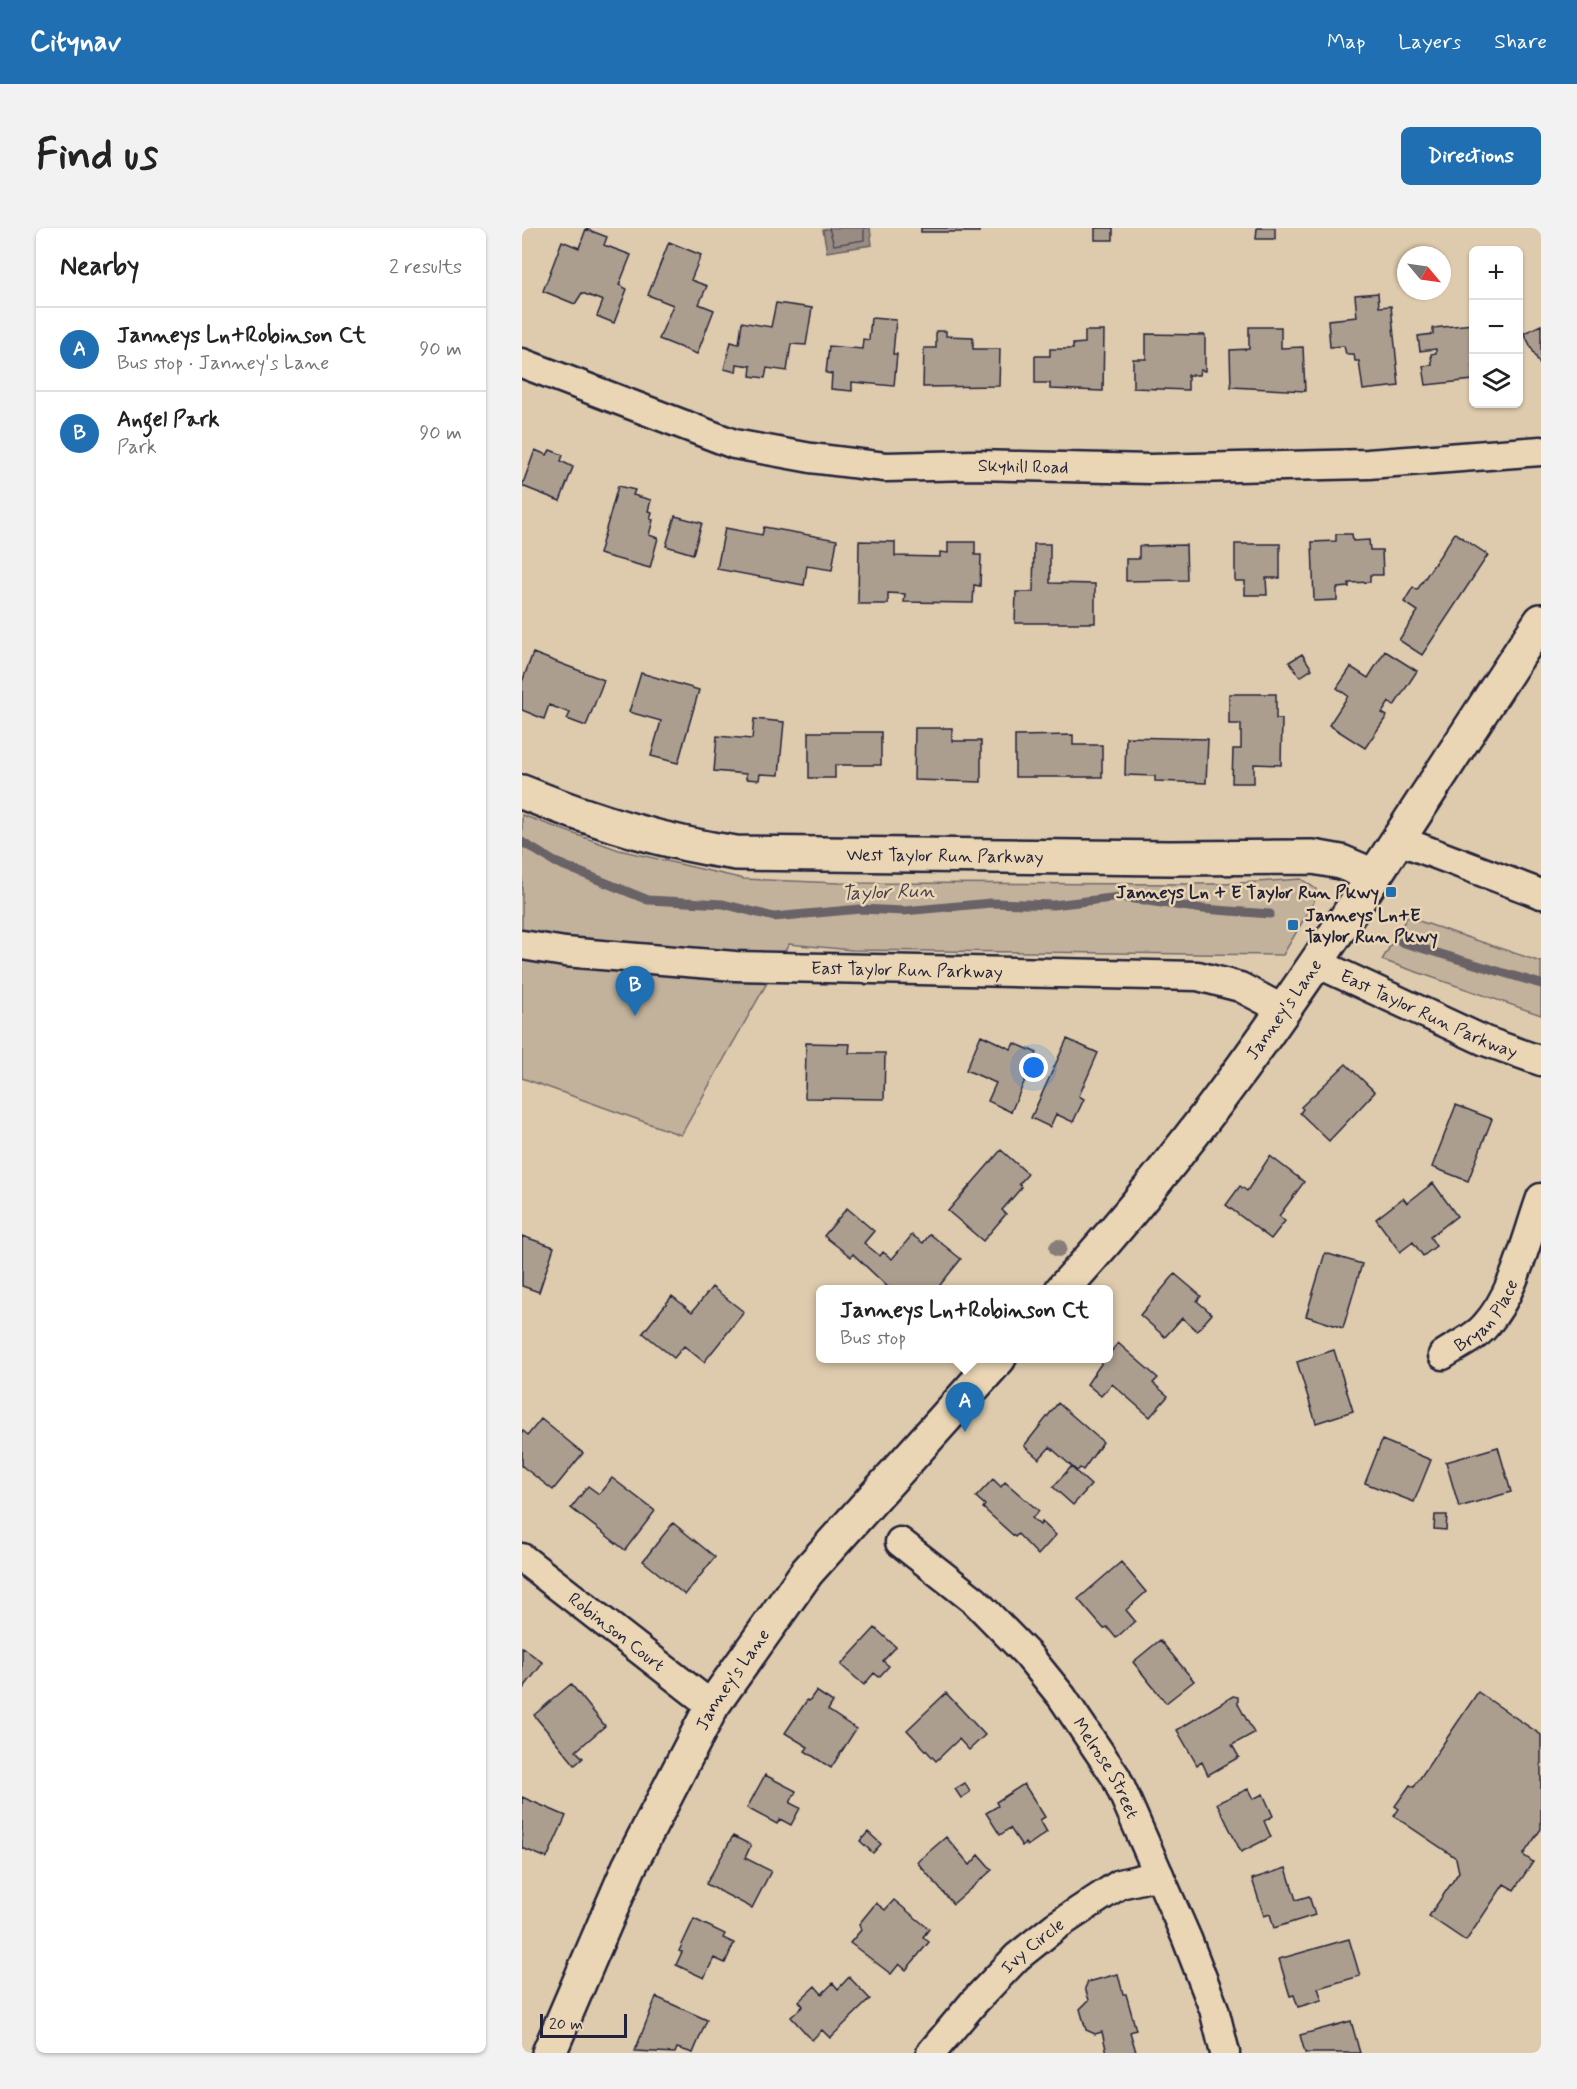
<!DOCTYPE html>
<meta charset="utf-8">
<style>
:root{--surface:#fff;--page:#f2f2f2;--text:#222;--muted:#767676;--line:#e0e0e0;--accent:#1f6fb2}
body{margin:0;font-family:Mynerve,sans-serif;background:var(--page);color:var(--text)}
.controls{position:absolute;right:18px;top:18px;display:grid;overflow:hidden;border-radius:9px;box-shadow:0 2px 4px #0004}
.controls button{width:54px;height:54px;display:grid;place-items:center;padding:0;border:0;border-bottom:2px solid var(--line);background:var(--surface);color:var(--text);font:30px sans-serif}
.compass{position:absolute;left:875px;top:18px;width:54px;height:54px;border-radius:50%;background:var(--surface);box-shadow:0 2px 4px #0004;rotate:119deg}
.scale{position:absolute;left:18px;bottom:15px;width:87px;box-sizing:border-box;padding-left:6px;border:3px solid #22223b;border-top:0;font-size:16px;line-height:21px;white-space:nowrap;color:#22223b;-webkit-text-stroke:4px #ead6b4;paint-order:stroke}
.you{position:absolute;left:512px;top:840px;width:21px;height:21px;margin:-15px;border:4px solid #fff;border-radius:50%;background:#1a73e8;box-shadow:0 0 0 9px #1a73e833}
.badge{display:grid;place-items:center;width:39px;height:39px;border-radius:50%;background:var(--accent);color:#fff;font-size:20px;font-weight:700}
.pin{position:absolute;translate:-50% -50px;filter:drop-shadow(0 2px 3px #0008)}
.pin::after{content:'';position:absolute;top:32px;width:21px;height:18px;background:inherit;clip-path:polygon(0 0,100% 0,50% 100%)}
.popup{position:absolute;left:294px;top:1057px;width:297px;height:78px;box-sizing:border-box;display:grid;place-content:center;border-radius:9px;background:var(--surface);filter:drop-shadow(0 2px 4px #0005);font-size:20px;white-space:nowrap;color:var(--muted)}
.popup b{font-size:22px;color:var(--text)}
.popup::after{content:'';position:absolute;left:50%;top:100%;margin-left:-12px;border:12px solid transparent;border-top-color:var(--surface)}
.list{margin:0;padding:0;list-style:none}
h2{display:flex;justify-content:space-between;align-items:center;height:78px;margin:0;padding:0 24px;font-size:26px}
h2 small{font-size:20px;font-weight:400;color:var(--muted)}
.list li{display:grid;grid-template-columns:39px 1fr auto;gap:18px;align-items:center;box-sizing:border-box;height:84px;padding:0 24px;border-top:2px solid var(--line)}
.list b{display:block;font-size:22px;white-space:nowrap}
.list p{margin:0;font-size:20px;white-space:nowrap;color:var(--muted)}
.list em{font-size:20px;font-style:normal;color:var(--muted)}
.icon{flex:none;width:33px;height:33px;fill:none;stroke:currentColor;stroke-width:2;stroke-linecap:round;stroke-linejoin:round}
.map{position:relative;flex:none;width:1019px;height:1825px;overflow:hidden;border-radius:9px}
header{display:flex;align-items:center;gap:36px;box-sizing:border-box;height:84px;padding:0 30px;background:var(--accent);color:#fff}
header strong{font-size:28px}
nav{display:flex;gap:33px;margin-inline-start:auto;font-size:21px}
.intro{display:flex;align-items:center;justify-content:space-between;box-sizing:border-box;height:144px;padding:0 36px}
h1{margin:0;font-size:42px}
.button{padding:15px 27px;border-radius:9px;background:var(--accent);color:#fff;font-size:21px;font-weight:700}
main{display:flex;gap:36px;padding:0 36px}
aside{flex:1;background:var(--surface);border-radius:9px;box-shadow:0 2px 4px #0004}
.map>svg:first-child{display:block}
</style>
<header>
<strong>Citynav</strong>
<nav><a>Map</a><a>Layers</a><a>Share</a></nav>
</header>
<div class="intro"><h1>Find us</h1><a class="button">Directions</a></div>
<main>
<aside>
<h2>Nearby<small>2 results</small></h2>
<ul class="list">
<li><span class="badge">A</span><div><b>Janneys Ln+Robinson Ct</b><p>Bus stop · Janney's Lane</p></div><em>90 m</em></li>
<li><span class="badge">B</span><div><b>Angel Park</b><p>Park</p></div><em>90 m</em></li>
</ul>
</aside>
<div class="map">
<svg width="1019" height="1825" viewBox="0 0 1019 1825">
<rect width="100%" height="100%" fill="#decbad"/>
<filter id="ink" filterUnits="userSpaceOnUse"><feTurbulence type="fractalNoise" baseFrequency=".0167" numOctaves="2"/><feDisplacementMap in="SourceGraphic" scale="12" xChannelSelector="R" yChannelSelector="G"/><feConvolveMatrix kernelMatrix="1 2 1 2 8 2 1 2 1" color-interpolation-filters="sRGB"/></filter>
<g filter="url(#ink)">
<path fill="#c2b29c" stroke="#726a6c" stroke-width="1.5" d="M0,587L97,622L222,651L317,655L702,656L779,651L794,661L792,674L761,727L330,722L267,716L159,907L0,850Z
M885,689L1019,734V787L860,732Z"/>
<path fill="#998d83" stroke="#696266" stroke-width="1.5" d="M310,0H348L350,17L305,24L301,2Z"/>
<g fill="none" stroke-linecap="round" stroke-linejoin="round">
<path stroke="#524d58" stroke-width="1.5" d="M307,0L312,17L342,12V0"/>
<path stroke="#696266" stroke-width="9" d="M0,614L33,634L126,672L201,676L252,689L338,681L382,683L469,675L531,677L598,669L681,681L748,686
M879,714L1019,756"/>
</g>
<path fill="#ac9e8f" stroke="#22223b" stroke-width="1.5" d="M399,0H457V4H399Z
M573,0H591V12H573Z
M735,0H753V11H734Z
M64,1L85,9L82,17L109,27L97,57L105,61L92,95L75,88L81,73L60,65L53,76L21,63L40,13L57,20Z
M147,14L179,27L169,52L185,58L177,76L192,82L175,126L137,111L151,77L126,67Z
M856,65L857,79L869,78L877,158L841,162L837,133H833L832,126H824L822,118L808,119L806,92L835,89L833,67Z
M254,75L290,80L284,117L269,116L265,143L245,140L243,150L228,148L229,138L215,136L214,144L202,141L209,114L217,116L220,94L249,99Z
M349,90L374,92L371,126H375L372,158L330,154V163L309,161L310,146L304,145L307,118L340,121L341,111L347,112Z
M951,96V152L904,157L901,138L910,137L909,126L914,125V121L898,123L896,108L911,106V100Z
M1019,97V137H1018L1002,105Z
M727,99H759V120L781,119L783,163L709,159L708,122L727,121Z
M414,103H424V108L451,109V121H478L477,158L401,159L402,120H414Z
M563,103H582L581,163L528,161V155H513V128H528V121H551V116L563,115Z
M624,106L683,107V143L678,142L677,147H666V162L611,160V131H624Z
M13,222L25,227L28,222L41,227L39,233L51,239L38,273L0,258Z
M96,258L113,262L111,267L129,272L126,283L130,284L128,291L131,292L127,307L136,310L128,340L77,326Z
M153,288L180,295L171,326L144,318Z
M242,299L315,312L310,342L285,338L282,357L195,341L203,300L240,307Z
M933,305L966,327L900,427L877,412L896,383L882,374L891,359L895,362Z
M814,306H830L831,313L847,312L848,322H860L861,347H848V354L827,355V359L815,360V372L792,373L790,314L814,313Z
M337,313L373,314V328L418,329V324L426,325V314H453V327H459L458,358L452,357L451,375L382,374L383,366L366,365V376H336Z
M512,316H528V355L573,356V395H493L494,364H511Z
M713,316H758V350H744L745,367H723V353H713Z
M664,317L665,352L604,353V331H617V318Z
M863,423L895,443L872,478L867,474L860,485L865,488L843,520L807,497L826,468L815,460L829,439L846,450Z
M11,425L82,452L64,498L45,491L48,485L27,477L22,491L0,482V454Z
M780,426L790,441L778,449L767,434Z
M119,445L177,462L156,535L129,528L139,493L107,484Z
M707,466H754V491H760L759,537L732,536V555H710L711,521H719V496H707Z
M232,491L262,494L257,547L238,546L237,552L224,551V546L192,543L195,508L230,511Z
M393,500H430V513H459V554L392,552Z
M287,504H359V537H313V550H287Z
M551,507V517H580V549H493V508Z
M604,509L686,511L684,555L633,553V548L603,547Z
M459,807L489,821L492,815L515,825L489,884L466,873L474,855L444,842Z
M545,811L576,825L557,868L562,871L551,894L534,886L528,899L509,890Z
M284,815L328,816L327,825H363L362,871L283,870Z
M824,836L853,864L807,913L778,885L781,881L779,879Z
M934,877L970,891L946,953L910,939Z
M479,922L506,946L497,956L500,959L480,982L484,986L461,1013L426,983Z
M748,928L782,954L757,988L763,993L749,1011L704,977L718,958L725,963Z
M911,955L935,988L908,1009L914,1018L901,1028L891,1014L878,1024L854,991L881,970L885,975Z
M325,980L352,1003L342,1015L358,1028L361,1024L370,1031L390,1007L401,1015L408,1006L439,1031L418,1057L421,1062H369L331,1026L329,1029L302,1008Z
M0,1008L32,1019L17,1064L0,1058Z
M803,1025L840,1036L821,1100L784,1088Z
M653,1046L679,1068L675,1073L690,1086L675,1103L660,1090L643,1109L618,1087Z
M190,1059L222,1084L182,1134L162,1118L152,1130L121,1105L150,1068L170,1084Z
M596,1115L636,1150L631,1155L646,1168L628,1189L590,1156L579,1168L565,1156L583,1130H587V1126Z
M812,1122L831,1183L794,1195L775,1134Z
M536,1175L581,1214L561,1242L558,1240L555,1243L528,1219L517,1231L502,1218Z
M19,1191L61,1225L31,1262L0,1238V1202L6,1207Z
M860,1212L909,1232L892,1274L843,1255Z
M976,1219L989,1264L937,1279L924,1234Z
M549,1239L569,1257L551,1277L531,1259Z
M90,1250L133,1283L103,1322L49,1280L66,1258L77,1266Z
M471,1251L479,1259L483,1254L517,1283L510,1290L518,1297L520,1294L534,1307L516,1327L496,1306L493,1309L461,1280L463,1277L454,1269Z
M913,1287H925L924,1302L912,1301Z
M151,1295L193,1329L163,1367L121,1333Z
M599,1334L624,1364L604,1382L613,1393L594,1410L585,1399L582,1401L556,1371Z
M353,1400L374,1419L361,1433L367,1438L357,1449L352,1445L342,1457L319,1437Z
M638,1412L672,1453L644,1475L611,1434Z
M0,1419L21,1435L0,1462Z
M49,1456L83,1498L54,1523L61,1530L53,1537L12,1487Z
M294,1463L311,1474L306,1482L334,1501L309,1540L283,1523L286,1519L263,1505L285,1472L287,1473Z
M956,1464L1019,1507V1601L1001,1627L1011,1634L992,1662L982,1656L944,1713L907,1688L937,1644L934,1630L872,1588L877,1581L873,1578L888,1557L892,1559Z
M424,1465L463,1507L447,1522L437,1511L414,1533L385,1502Z
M711,1468L716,1469V1476L732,1505L710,1517L717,1529L686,1547L680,1534L675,1537L655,1502Z
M243,1547L274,1563L268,1575L278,1580L269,1597L258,1591L255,1596L225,1580Z
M443,1555L448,1564L439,1570L433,1561Z
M502,1556L523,1589L518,1592L525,1604L505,1618L503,1615L500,1618L488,1600L478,1607L464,1585L476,1578L474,1574Z
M726,1561L731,1571L741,1566L751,1588L742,1593L749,1609L719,1624L695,1575Z
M0,1569L44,1588L25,1630L0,1620Z
M346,1604L359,1616L351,1625L338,1613Z
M211,1608L229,1617L223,1630L249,1643L230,1680L184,1656Z
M424,1609L448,1637L457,1627L470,1642L431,1676L395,1634Z
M764,1640L774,1672L787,1668L793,1687L752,1700L748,1686L742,1688L730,1651Z
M372,1672L407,1701L401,1709L407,1714L384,1742L377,1736L369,1746L328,1715L339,1702L337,1696L354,1675L363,1682Z
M172,1691L203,1706L201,1710L212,1715L203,1735L192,1730L182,1750L154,1737L160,1724L157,1723Z
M827,1711L838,1748L796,1760L800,1772L776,1779L772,1767L768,1768L757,1731Z
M596,1746L601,1766H604L614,1802L608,1804L614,1824L609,1825H585L580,1804L573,1806L564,1802L558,1781L567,1772L563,1760L566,1754Z
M327,1749L348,1771L308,1810L300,1802L290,1812L269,1789L281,1778L277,1773L293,1758L300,1766L311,1755L316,1761Z
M134,1769L185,1792L171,1825L155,1820L153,1825L113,1823Z
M829,1793L838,1825H783L778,1807Z"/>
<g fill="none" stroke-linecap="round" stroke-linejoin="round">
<g stroke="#22223b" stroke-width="33">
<g id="minor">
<path id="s1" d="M0,135L212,216L289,230L363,239L453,237L629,241L846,236L1019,223"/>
<path d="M874,611L1019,666"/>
<path id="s2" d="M0,717L43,724L213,738L676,748L718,759L762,782"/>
<path id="s3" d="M795,735L963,813L1019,833"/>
<path id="s4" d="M921,1127C934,1118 953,1110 963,1098C992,1067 1005,1009 1019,970"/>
<path id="s5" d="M378,1314L453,1373L506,1427L540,1469L594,1549L665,1711L692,1781L703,1825"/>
<path id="s6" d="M0,1330L190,1478"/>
<path id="s7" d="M409,1825L452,1774L495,1729L534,1698L598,1656L637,1647"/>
</g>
</g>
<g stroke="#22223b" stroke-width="38">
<g id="tertiary">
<path id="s8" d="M0,564C69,592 140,614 214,625L648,630L791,629L819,634L852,648"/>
</g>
</g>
<g stroke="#22223b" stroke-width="38">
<g id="secondary">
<path id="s9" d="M540,1062C727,859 867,621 1019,393"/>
<path id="s10" d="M27,1825L107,1639L190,1478L285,1344L477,1130"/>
</g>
</g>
<use href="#minor" stroke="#ead6b4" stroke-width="28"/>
<use href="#tertiary" stroke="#ead6b4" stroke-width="33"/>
<use href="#secondary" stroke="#ead6b4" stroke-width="33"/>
</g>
<circle fill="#887e79" cx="536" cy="1020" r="9"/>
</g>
<g fill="#1f6fb2" stroke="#ead6b4" stroke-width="2">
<rect x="863" y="658" width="12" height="12" rx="3"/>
<rect x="765" y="691" width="12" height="12" rx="3"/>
</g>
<g text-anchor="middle" stroke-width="5" stroke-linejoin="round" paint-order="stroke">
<g font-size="18" fill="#22223b" stroke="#ead6b4">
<text dy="6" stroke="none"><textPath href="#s1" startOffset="518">Skyhill Road</textPath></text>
<text dy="6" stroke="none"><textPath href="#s8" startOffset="432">West Taylor Run Parkway</textPath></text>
<text dy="6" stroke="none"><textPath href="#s2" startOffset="386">East Taylor Run Parkway</textPath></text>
<text dy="6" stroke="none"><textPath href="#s9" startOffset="358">Janney's Lane</textPath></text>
<text dy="6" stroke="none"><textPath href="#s3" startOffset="123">East Taylor Run Parkway</textPath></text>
<text dy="6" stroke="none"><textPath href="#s4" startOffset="60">Bryan Place</textPath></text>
<text dy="6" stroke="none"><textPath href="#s6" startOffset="120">Robinson Court</textPath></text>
<text dy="6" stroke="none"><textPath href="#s10" startOffset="417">Janney's Lane</textPath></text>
<text dy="6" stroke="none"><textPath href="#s5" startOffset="309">Melrose Street</textPath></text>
<text dy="6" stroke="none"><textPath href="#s7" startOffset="148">Ivy Circle</textPath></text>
</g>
<g font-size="18" font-weight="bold" fill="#22223b" stroke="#ead6b4" text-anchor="end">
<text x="857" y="670">Janneys Ln + E Taylor Run Pkwy</text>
<text x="783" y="693" text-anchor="start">Janneys Ln+E<tspan x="783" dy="21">Taylor Run Pkwy</tspan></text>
</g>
<g font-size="20" font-style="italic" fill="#464251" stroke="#ead6b4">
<text transform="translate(366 663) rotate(-2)" y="7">Taylor Run</text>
</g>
</g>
</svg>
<div class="controls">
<button>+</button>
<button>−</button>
<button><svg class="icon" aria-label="layers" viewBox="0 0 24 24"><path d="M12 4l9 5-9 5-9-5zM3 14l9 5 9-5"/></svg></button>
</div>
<svg class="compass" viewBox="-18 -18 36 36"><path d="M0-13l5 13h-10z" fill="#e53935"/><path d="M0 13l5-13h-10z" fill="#767676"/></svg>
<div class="scale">20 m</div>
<div class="you"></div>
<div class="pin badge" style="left:443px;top:1204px">A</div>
<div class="popup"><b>Janneys Ln+Robinson Ct</b>Bus stop</div>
<div class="pin badge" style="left:113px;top:788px">B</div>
</div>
</main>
